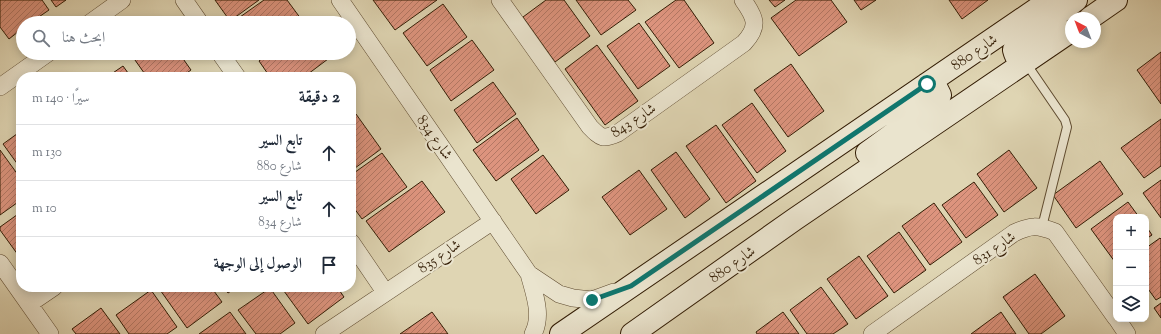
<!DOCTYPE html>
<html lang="ar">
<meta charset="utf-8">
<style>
:root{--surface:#fff;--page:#f6f6f7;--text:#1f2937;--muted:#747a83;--line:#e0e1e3}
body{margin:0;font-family:"Sorts Mill Goudy",Amiri,serif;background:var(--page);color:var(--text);direction:rtl}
.controls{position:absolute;right:12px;bottom:12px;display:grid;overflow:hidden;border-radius:8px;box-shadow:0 2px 10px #0003}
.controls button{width:36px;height:36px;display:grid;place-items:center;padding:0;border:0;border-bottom:1px solid var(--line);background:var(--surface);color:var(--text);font:20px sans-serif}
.compass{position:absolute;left:1065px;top:12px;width:36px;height:36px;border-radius:50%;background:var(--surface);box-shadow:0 2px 10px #0003;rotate:318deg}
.stop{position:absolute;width:12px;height:12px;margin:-9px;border:3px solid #0f766e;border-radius:50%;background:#fff}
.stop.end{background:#0f766e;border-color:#fff;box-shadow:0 1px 4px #0008}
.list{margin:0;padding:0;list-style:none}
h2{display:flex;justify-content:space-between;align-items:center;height:52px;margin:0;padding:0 16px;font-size:17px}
h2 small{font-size:13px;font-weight:400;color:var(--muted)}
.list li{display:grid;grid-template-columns:26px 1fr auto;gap:12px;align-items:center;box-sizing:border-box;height:56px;padding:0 16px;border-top:1px solid var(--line)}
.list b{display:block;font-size:15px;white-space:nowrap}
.list p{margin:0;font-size:13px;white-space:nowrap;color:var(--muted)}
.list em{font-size:13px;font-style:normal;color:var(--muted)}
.icon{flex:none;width:22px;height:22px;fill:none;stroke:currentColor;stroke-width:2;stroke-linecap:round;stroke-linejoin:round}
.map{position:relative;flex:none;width:1161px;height:334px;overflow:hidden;direction:ltr}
.search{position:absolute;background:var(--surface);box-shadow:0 2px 10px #0003;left:16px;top:16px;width:340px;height:44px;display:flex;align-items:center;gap:10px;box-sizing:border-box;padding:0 14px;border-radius:22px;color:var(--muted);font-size:15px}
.panel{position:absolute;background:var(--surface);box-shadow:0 2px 10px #0003;left:16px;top:72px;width:340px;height:220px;border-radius:16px;direction:rtl}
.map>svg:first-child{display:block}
</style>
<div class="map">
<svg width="1161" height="334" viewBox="0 0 1161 334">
<defs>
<pattern id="building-hatch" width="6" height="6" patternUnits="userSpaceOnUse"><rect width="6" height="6" fill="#dd947e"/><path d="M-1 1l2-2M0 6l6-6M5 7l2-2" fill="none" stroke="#b47865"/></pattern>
</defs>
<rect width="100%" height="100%" fill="#dfd5b3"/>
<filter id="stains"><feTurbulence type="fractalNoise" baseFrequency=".005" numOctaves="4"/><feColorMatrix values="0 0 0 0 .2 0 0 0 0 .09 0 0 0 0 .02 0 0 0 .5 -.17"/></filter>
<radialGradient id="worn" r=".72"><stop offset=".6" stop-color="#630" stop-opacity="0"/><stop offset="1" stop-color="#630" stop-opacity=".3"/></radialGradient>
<path fill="url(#building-hatch)" stroke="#331d05" d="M0,0H42L49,10L30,23H23V28L9,39L0,27Z
M51,0H66L56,7Z
M215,0H259L230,21Z
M264,0H287L304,23H245L240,17Z
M373,0H437L395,30Z
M546,0H564L590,36L555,62L523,17Z
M576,0H628L636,10L601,35Z
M676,0H684L714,43L679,68L645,22Z
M769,0H785L775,7Z
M796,0H831L847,22L799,56L771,18Z
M854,0H876L861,10Z
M949,0H988L962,19Z
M443,4L467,37L427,66L403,33Z
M639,23L670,66L638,89L607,46Z
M472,40L494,70L451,101L430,70Z
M597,45L638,101L605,125L565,69Z
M1161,52V104L1137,70Z
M130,53H179L191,70L181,77H147Z
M269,53H324L328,59L304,77H270L259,61Z
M791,64L824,111L788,137L754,90Z
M123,66L131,77H107Z
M493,82L516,114L477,143L454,110Z
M752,103L786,151L757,173L722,125Z
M356,114L381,149L351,171V117Z
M517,118L539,150L496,181L473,150Z
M1161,119V166L1144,178L1121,148Z
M716,125L756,181L726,203L686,146Z
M21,131V169L3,144Z
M0,150L21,179V200L0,215Z
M1009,150L1037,188L1004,212L977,174Z
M676,152L710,199L685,218L651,170Z
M382,153L407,187L362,219L351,204V175Z
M543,155L569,190L536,214L511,179Z
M1100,161L1123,194L1076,228L1053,195Z
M639,170L667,209L630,235L602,197Z
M1161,180V218L1143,193Z
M422,181L445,212L389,252L366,221Z
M974,182L998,215L966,238L942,205Z
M1128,202L1139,217H1116L1115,262L1091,229Z
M934,203L962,242L930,265L902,226Z
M21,212V259L0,230V227Z
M1146,226L1152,235L1146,239Z
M899,232L926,270L894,293L867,256Z
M1160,238L1161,239V297L1156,300L1146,286V248Z
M859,256L888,296L856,319L827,279Z
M1035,274L1065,316L1041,334H1029L1003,297Z
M158,287H211L222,302L187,328Z
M223,287H237L228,293Z
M281,287H337L344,297L308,324Z
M821,287L848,324L833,334H807L790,310Z
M270,288L295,323L280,334H256L238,310Z
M151,290L177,327L167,334H129L116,315Z
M1161,303V318L1154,308Z
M101,308L120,334H76L72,329Z
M230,312L246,334H199Z
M432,312L448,334H400Z
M783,312L799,334H757L756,332Z
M1001,312L1016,334H971Z"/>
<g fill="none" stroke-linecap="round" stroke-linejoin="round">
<g stroke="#5e4b30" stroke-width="10">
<path id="lane" d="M1026,63L1065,120L1067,127L1042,227"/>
</g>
<g stroke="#5e4b30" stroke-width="18">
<path id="street" d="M184,0L200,23
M340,0L529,274L559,294L573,298L592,300L614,292
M500,0L590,127C601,138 603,140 618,133L744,43C760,26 755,17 743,0
M90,23L122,0
M220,53L237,77
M0,87L48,53
M351,242L385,292
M0,263L50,334
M529,274C534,293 543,315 533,334
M29,304L54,287
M1117,319L1127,334
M324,334L493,221
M872,334L1014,233C1031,225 1037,225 1055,232L1116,318"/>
</g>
<g stroke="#331d05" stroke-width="24">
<path id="secondary" d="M1090,18L1116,0
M1026,62C1018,60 1016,58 1014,50L1027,37L1076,0
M867,153L937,102L940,95L937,89L927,84
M561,334L1050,0
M632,334L795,219L1071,31"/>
</g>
<use href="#lane" stroke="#eae4ce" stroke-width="8"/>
<use href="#street" stroke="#eae4ce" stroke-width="17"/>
<use href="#secondary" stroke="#eae4ce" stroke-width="22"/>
</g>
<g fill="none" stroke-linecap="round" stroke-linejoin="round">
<path stroke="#0f766e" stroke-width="5" d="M592,300L631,286L927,84"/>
</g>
<g text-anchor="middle" stroke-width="4" stroke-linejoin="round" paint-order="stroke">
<g font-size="15" fill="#331d05" stroke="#eae4ce">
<text transform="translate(974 52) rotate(-34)" y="5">شارع 880</text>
<text transform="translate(633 120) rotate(-33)" y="5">شارع 843</text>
<text transform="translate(435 137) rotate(55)" y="5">شارع 834</text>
<text transform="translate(994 248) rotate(-34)" y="5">شارع 831</text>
<text transform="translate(439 256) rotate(-34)" y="5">شارع 835</text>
<text transform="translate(732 264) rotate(-35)" y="5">شارع 880</text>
</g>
</g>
<rect width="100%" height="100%" filter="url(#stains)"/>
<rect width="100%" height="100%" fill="url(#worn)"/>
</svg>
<div class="controls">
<button>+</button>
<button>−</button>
<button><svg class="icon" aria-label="layers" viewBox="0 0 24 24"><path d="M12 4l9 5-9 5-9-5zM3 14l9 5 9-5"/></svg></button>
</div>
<svg class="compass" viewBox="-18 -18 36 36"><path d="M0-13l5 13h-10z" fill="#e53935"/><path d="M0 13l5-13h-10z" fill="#747a83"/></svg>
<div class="stop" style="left:927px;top:84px"></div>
<div class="stop end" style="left:592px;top:300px"></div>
<div class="search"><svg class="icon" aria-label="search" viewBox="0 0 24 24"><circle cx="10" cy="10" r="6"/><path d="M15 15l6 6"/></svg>ابحث هنا</div>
<section class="panel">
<h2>2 دقيقة<small>سيرًا · 140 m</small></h2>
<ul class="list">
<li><svg class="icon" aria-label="ahead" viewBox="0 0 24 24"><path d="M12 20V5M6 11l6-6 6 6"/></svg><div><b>تابع السير</b><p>شارع 880</p></div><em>130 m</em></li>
<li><svg class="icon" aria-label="ahead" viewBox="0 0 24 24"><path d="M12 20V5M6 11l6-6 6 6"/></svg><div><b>تابع السير</b><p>شارع 834</p></div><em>10 m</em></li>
<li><svg class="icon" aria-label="arrive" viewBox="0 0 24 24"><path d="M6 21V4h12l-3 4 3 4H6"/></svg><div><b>الوصول إلى الوجهة</b></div></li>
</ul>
</section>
</div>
